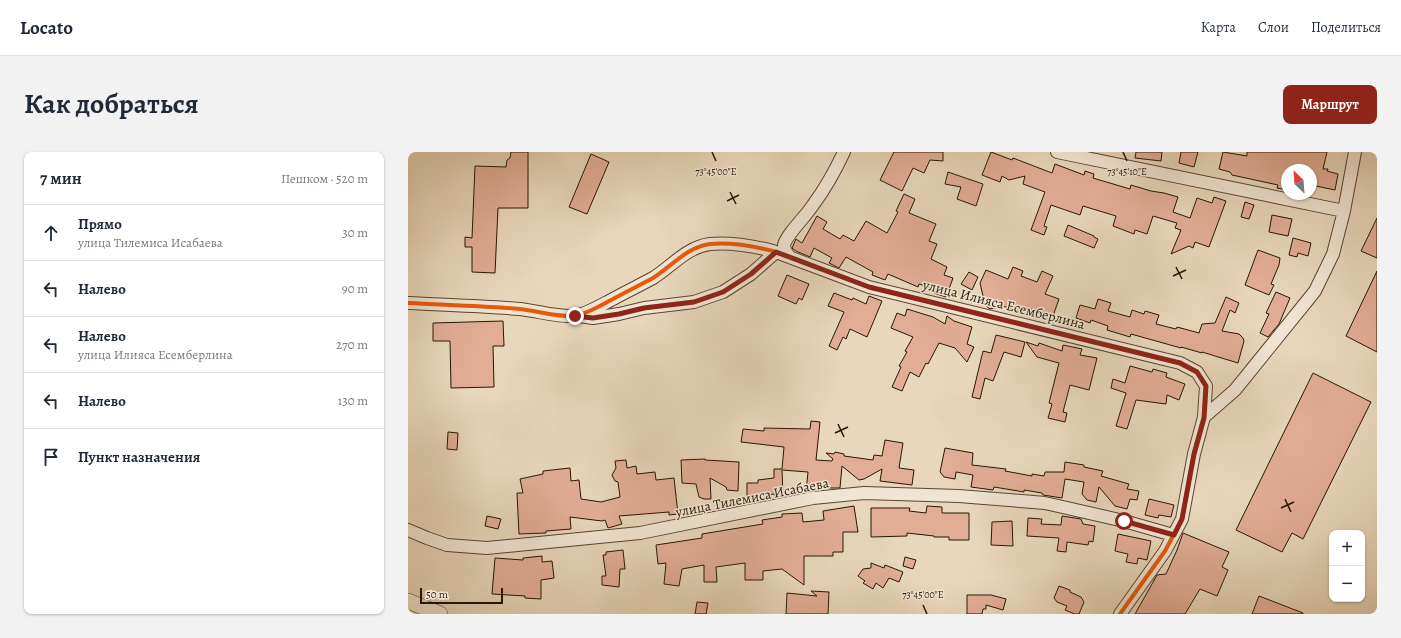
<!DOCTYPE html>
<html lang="ru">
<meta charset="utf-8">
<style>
:root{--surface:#fff;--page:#f2f2f3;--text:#1f2937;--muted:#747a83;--line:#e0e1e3;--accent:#8f2418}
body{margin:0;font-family:Alegreya,serif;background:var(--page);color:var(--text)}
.controls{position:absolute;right:12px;bottom:12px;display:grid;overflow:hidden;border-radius:8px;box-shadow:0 1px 3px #0004}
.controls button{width:36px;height:36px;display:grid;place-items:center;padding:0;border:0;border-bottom:1px solid var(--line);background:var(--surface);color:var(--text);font:20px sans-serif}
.compass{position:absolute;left:873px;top:12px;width:36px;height:36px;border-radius:50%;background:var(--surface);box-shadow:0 1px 3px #0004;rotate:335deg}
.scale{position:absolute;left:12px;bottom:10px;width:83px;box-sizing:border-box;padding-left:4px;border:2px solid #281606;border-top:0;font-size:11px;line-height:14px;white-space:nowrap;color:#281606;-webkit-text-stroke:3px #f0e5d2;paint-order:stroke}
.stop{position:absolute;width:12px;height:12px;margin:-9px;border:3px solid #8f2418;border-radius:50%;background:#fff}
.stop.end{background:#8f2418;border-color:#fff;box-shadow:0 1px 4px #0008}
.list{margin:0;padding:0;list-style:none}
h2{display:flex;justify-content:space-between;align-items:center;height:52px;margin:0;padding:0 16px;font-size:17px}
h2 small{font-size:13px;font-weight:400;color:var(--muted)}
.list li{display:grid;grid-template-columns:26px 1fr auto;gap:12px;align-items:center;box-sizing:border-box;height:56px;padding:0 16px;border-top:1px solid var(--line)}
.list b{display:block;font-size:15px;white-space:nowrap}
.list p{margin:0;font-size:13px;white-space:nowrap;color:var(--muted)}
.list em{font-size:13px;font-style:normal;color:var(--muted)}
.icon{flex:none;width:22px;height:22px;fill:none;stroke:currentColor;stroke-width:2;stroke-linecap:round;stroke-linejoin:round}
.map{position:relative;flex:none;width:969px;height:462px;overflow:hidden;border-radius:8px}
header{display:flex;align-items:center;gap:24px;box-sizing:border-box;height:56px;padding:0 20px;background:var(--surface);border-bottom:1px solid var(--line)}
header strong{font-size:19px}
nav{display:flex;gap:22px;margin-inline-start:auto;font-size:14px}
.intro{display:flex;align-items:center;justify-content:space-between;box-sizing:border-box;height:96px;padding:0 24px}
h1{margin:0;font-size:28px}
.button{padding:10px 18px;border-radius:8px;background:var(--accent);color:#fff;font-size:14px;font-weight:700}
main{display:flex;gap:24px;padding:0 24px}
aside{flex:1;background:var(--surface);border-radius:8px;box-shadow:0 1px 3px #0004}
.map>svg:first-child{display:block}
</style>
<header>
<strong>Locato</strong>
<nav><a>Карта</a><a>Слои</a><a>Поделиться</a></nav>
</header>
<div class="intro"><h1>Как добраться</h1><a class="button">Маршрут</a></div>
<main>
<aside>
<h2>7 мин<small>Пешком · 520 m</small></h2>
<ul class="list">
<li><svg class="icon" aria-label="ahead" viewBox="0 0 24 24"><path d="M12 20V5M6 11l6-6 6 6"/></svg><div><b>Прямо</b><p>улица Тилемиса Исабаева</p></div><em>30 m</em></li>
<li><svg class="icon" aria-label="left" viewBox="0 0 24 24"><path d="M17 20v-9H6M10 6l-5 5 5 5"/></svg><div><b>Налево</b></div><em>90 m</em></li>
<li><svg class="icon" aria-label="left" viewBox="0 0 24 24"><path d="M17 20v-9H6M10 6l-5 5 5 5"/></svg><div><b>Налево</b><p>улица Илияса Есемберлина</p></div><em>270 m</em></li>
<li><svg class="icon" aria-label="left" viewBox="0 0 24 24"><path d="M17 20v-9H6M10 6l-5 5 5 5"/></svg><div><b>Налево</b></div><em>130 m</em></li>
<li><svg class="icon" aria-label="arrive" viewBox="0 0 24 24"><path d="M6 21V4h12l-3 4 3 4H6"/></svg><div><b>Пункт назначения</b></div></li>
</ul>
</aside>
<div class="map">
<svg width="969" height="462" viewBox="0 0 969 462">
<rect width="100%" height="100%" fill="#e8d7ba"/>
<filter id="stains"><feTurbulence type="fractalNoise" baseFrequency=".005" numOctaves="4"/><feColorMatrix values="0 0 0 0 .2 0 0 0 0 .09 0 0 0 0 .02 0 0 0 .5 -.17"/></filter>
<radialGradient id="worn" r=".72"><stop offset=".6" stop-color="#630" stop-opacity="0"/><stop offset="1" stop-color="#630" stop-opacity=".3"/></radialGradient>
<path fill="#e2ad95" stroke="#281606" d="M103,0H120V56H90L87,121L64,120V95H57V85L64,86L67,14L98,15L99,8L102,6Z
M486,0H535V9L522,8L516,21L505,16L494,39L472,28Z
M583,0L604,8L605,6L644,21L647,12L676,23L677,19L686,22L685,26L722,37L723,33L743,39L756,41L770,45L765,60L782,66L789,46L804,51L806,45L818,49L801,95L787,90L785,96L781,94L763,102L773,78L767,76L769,71L745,64L739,82L727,78L726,82L705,74L708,64L675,54L672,63L643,53L636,74L639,75L636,83L623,78L637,40L615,32L617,24L601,28L594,24L592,30L574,23Z
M728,0H754L753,9L727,6Z
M773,0H790L786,15L771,11Z
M815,0L839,4V0H919L915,17H920L919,19L930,22L927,38L903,33V17L885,14L884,18H879V38L869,36L870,33L824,23L822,20L811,17Z
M183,2L201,10L179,62L161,55Z
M540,20L575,32L568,54L549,47L553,35L537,32Z
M496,42L507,47L501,61L528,72L521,89L529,92L523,107L539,115L536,123L545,126L538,145L526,141L527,137L511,132L510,135L480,122L477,128L464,123L465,120L438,105L431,116L421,111L424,106L406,96L402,105L388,99L384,96L388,87L394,91L409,64L419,70L415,77L432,87L435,83L446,89L458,69L479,81L490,60L488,59Z
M837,50L846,53L841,67L833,65Z
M864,63L884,67L880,84L861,80Z
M969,66V106L953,99Z
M660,73L686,84V85L690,87L686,96L656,84Z
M885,86L903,91L900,104L890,101L889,105L881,103Z
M850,98L872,106L871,113L863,132L866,133L861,143L837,133Z
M605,115L615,119L613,124L629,130L634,119L645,124L637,142L651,147L645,164L617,155L615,160L594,154L582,157L577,153L572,131L578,118L600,127Z
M969,119V200L938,184Z
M561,120L570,125L564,138L553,132Z
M379,123L401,132L394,148L391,146L388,152L370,144Z
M868,140L882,146L871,172L860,185L852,181L861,162L858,161Z
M426,141L444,148L445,146L458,152L461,144L474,149L459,185L442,177L438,187L435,185L429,198L421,194L436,160L420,154Z
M818,145L831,151L827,161L822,158L814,179L831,182L835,186L836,189L830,211L794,200V201L773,195V196L723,182L722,185L699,178L700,174L683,168L682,171L668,166L672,153L687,157L690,147L703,151L700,159L722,165L724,158L736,162L737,159L751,163L748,172L768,177L769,175L791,181L794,172L807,171Z
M499,157L525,165L537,172L539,164L546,169L564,175L559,192L566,195L559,210L547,196L531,191L520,212L518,211L511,225L502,220L494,239L484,235L493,215L491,214L499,200L497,199L505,185L483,176L489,161L497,164Z
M95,169L96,194H85L86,235L43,236L42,189H25V171Z
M588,183L617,190L613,205L596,200L585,229L577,226L572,247L564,245L575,199L583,201Z
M618,190L630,194L631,191L654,199L655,193L674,197L672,203L689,206L681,238L662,233L655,260L659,261L657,270L640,266L644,252L641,251L651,211L629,205Z
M722,214L744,220L745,217L759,221L758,225L777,232L771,248L759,243L758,252L728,248L719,277L708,274L718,241L703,236L705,227L717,231Z
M905,221L963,250L895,387L884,381L874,400L828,378Z
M403,269L412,270L408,308L424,309L425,307L418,301L426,302L427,300L436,302V304L465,308L466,303L474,304L477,288L495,291L491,316L506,318L504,333L472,329L474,317L456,327L451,328L434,314L432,336H411V338L398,340L400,320L374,318L375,344L367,346V342L339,345V331H350V328L366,326V317H374L376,295L333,290L335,277L356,279V276L402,277Z
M40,280L50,281L49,298L39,297Z
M537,296L565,301L564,313L598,317L597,319L624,324V322L636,324L637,320H656L657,310L676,313V315L695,319L693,324L721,332L719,337L731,339L729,348L722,347L719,357L707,354L691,335L688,350L679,348L674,342L676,330L657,327L654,346L635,343L634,341L616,338V340L586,335L585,338L563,335L565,323L548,320L547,327L536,325L532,320Z
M297,307V308L331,310L330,339L319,338L318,335L302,326L303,347H296L291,345L288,332L274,331L273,308Z
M218,308L219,316L228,314L229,322L247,320L248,328L266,326L270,362L261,363V360L211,364L214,372L200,376L197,368L194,369L162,365L163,377L138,379V381L111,382L109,341H115L112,327L135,322V319L162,316L163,329L171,328L173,347L193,350L212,345L210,330L207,329L204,323L208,316L207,309Z
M741,347L766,353L763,365L751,363L750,366L737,363Z
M446,354L450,380H435V400H425V404H396V433L374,417L355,419V428H337V411L308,415L309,430H296V413L274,417L271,434L256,432L258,411L250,412L248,393L294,386V382L355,372L354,368L374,365V362L394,361L395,370L416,368L415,359Z
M519,354L534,355V361H561V388H541V385H526V384L499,381V384L463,385V356H502L501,359L518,361Z
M79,364L93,367L90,377L77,374Z
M654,364L673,367L675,372L687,374L685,390L681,389L680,393L659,390L658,400L649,399L651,386L619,384L620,366L634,367L633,372L653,373Z
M604,369L605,394L583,393L584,370Z
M775,381L821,400L814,415L820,418L809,444L792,437L777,462H727L749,423L758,422L769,398Z
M710,382L743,389L739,408L730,406L729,412L718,410L720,402L707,399Z
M215,398L217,417H212L211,435L194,433V424H198L195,403H198V400Z
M134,404V410L144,409L146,426L133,428V447L117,446V444L84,442L87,406L115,408V406Z
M497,405L508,408L505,417L495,414Z
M463,411L476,416L477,413L495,420L491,430L481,426L475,436L468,431L465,437L455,431L457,429L450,424L455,417L463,416Z
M651,434L662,438V440L673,445L676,450L671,462H667L657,458L659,454L649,450L646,446Z
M403,439L421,440L420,462H378L379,441L409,444Z
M559,443H583L598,447L595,458L578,453V457H575L574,462H559Z
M851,444L895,461V462H844Z
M289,450L300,451L298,462H287Z"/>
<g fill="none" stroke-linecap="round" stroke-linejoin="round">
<g stroke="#584633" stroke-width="14">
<path id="minor" d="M649,0L936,59
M381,104C378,101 376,98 376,93C378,83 399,63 405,53C417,37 427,19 436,0
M0,151C37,153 75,154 112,157C130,159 148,165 166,164C177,163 195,152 205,147C218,140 232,133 245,126C264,114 279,95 302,92C322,90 345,94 365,99L461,135L772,211L789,220L798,234L796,265L786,302L774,367L757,399L712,462
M171,164L185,166L211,162L236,156L286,150L315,140L343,122L368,100
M796,265L827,238L907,139L925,102L936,59L947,0
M0,378L19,386L39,393L79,396L232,381L405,346L456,341L551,344L637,351L716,369L765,383"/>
</g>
<g stroke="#584633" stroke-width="16">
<path id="tertiary" d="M0,449L32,462"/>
</g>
<use href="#minor" stroke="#f0e5d2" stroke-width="12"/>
<use href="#tertiary" stroke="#f0e5d2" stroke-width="15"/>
<g stroke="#f0e5d2" stroke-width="6">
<path id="cycleway" d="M0,151C37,153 75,154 112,157C130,159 148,165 166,164C177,163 195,152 205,147C218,140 232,133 245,126C264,114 279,95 302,92C322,90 345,94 365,99L461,135L772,211L789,220L798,234L796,265L786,302L774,367L757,399L712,462"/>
</g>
<use href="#cycleway" stroke="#e8590c" stroke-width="4"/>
</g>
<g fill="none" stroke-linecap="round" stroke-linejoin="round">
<path stroke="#8f2418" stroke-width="5" d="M167,164L185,166L211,162L236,156L286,150L315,140L343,122L368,100L461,135L772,211L789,220L798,234L796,266L786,302L774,367L766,383L716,369"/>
</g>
<path fill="none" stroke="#281606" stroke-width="1.5" d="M304,0L308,9M715,0L719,9M322,40L328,52M319,49L331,43M768,115L774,127M765,124L778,118M430,272L436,285M427,281L440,275M877,347L883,360M873,356L886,350M515,453L519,462"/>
<g text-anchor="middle" stroke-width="3" stroke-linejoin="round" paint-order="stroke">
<g font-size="14" fill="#281606" stroke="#f0e5d2">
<text transform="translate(596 152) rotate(14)" y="5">улица Илияса Есемберлина</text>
<text transform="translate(344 345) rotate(-11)" y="5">улица Тилемиса Исабаева</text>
</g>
</g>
<g font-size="10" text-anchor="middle" fill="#281606" stroke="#f0e5d2" stroke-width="3" stroke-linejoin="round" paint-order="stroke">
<text x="719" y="23">73°45'10"E</text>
<text x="308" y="23">73°45'00"E</text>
<text x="515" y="446">73°45'00"E</text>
</g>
<rect width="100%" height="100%" filter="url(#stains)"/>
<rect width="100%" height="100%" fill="url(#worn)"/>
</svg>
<div class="controls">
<button>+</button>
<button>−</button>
</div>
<svg class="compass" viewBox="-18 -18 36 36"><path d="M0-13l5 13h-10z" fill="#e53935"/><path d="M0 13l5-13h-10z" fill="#747a83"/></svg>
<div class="scale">50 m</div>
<div class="stop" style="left:716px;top:369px"></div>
<div class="stop end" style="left:167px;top:164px"></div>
</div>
</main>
